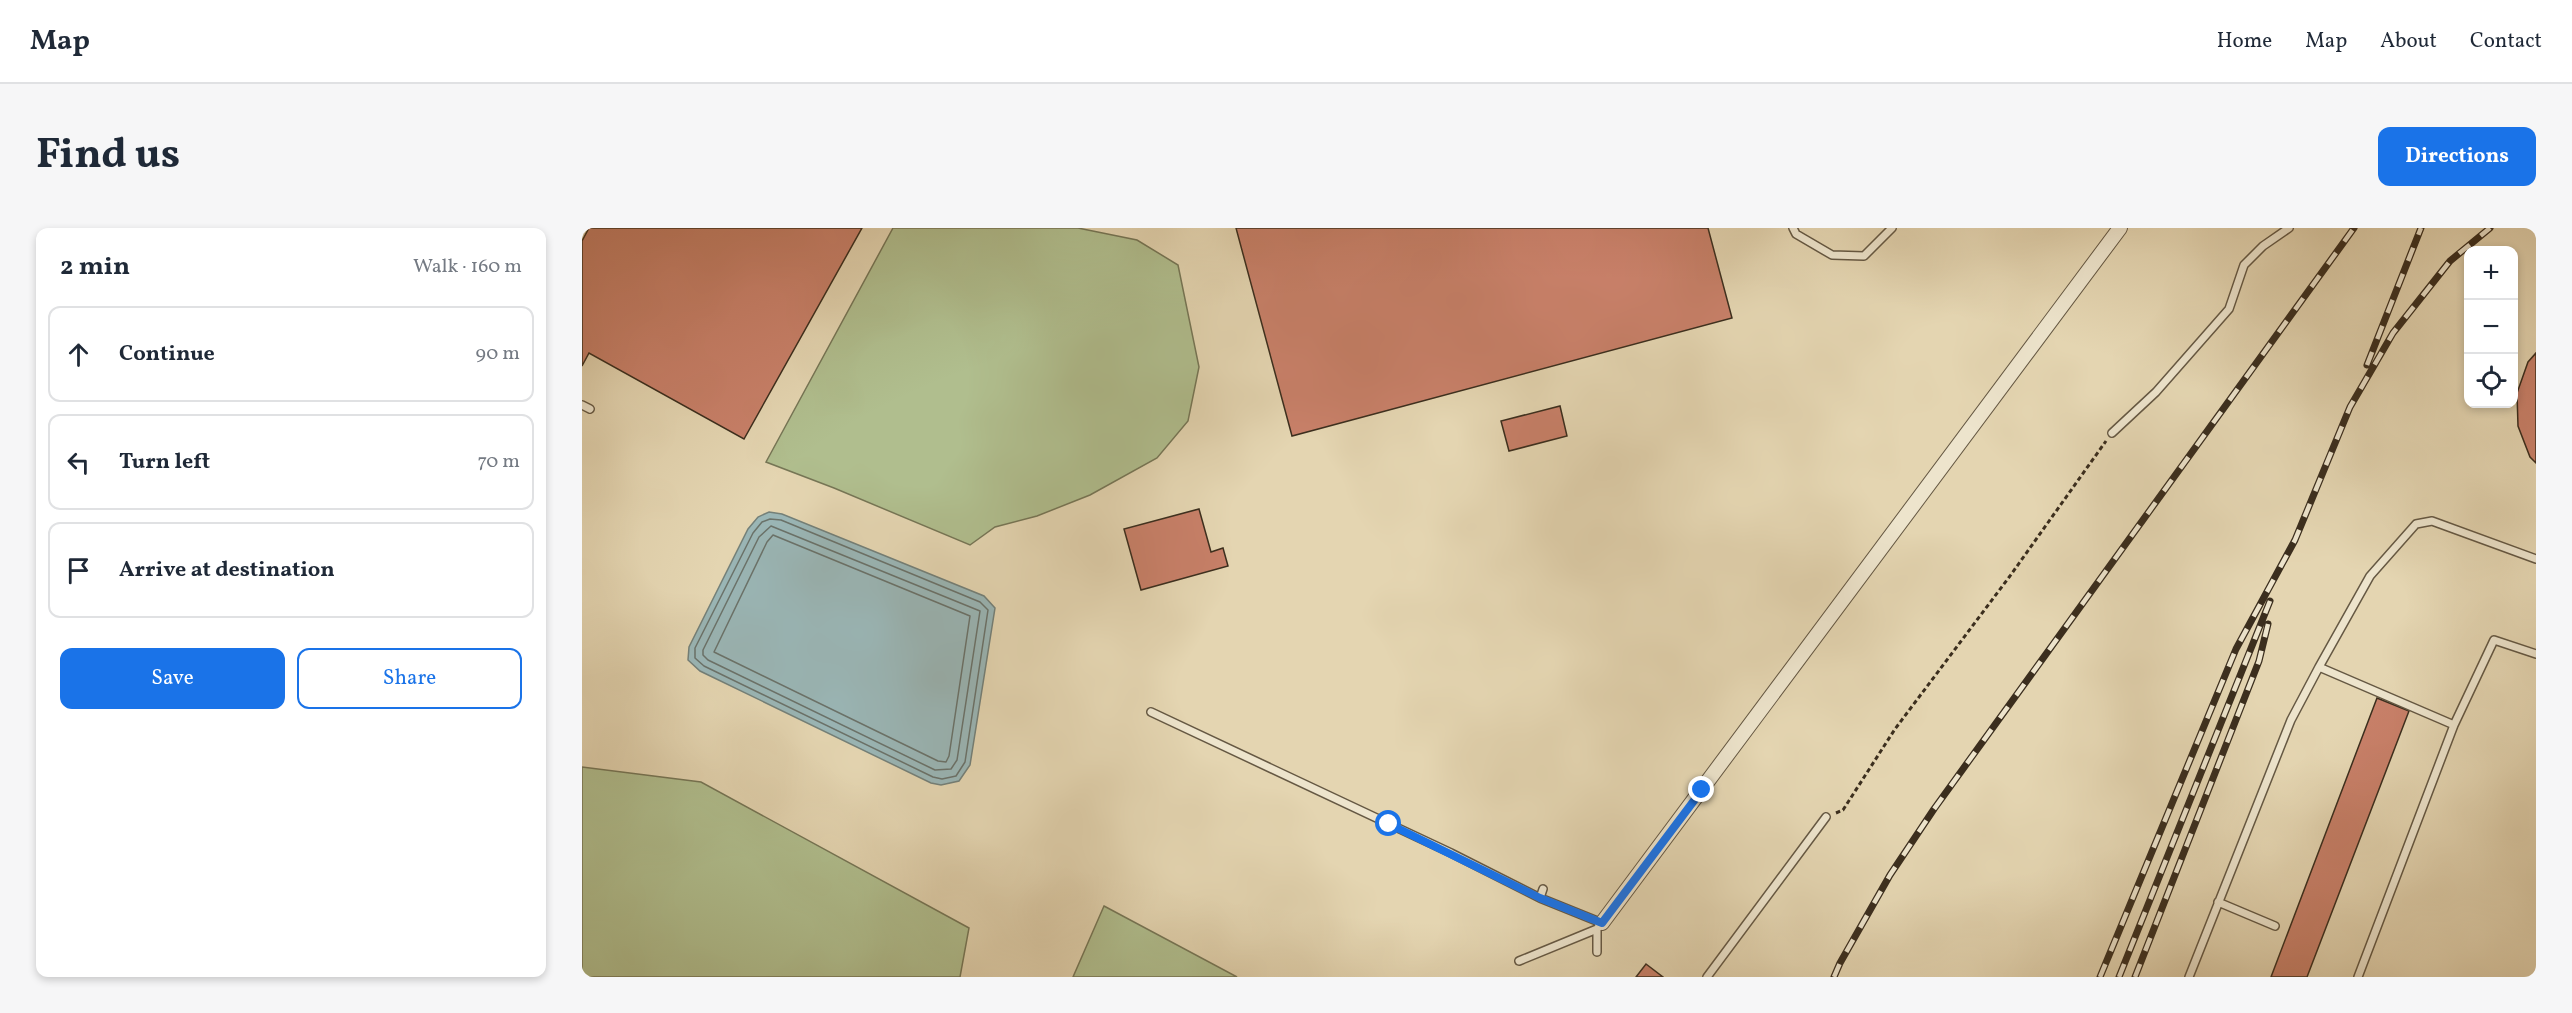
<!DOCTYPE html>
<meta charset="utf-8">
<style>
:root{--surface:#fff;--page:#f6f6f7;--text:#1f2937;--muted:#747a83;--line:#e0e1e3;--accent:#1a73e8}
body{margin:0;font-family:Vollkorn,serif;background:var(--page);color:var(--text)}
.controls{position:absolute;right:18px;top:18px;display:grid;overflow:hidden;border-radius:12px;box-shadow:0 3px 9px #0003}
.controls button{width:54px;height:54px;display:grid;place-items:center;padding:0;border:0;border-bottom:2px solid var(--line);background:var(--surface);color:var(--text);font:30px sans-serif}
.stop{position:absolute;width:18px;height:18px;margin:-14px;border:4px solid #1a73e8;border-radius:50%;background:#fff}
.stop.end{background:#1a73e8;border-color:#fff;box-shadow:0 2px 6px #0008}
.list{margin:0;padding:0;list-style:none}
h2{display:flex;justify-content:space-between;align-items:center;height:78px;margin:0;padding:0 24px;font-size:26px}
h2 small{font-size:20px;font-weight:400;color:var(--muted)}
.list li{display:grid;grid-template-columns:39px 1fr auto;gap:18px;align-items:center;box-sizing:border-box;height:96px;margin:0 12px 12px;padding:0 12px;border:2px solid var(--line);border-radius:12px}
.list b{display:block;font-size:22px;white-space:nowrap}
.list em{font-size:20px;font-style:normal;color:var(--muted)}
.actions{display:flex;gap:12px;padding:18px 24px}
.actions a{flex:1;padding:14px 0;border:2px solid var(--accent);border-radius:12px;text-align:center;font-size:21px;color:var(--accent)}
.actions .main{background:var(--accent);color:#fff}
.icon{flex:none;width:33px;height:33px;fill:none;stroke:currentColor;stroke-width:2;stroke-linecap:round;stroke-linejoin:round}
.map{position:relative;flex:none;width:1954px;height:749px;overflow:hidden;border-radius:12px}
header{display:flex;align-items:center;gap:36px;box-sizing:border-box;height:84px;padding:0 30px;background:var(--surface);border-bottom:2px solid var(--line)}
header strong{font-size:28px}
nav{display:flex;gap:33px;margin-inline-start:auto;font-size:21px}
.intro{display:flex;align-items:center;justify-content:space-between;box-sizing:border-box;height:144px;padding:0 36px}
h1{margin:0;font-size:42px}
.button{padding:15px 27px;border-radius:12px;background:var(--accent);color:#fff;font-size:21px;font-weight:700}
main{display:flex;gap:36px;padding:0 36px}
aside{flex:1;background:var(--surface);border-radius:12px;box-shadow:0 3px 9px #0003}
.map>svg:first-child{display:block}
</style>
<header>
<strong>Map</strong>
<nav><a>Home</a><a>Map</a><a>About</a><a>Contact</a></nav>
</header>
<div class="intro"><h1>Find us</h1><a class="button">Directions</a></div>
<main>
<aside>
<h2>2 min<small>Walk · 160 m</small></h2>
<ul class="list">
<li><svg class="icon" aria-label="ahead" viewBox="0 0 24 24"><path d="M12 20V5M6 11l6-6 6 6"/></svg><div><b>Continue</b></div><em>90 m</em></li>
<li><svg class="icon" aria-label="left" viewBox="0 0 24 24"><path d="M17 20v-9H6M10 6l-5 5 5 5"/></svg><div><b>Turn left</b></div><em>70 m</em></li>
<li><svg class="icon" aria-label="arrive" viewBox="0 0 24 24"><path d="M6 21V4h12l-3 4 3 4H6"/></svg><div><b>Arrive at destination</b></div></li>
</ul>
<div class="actions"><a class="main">Save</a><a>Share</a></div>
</aside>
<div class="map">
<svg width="1954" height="749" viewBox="0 0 1954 749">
<rect width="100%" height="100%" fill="#e4d5b1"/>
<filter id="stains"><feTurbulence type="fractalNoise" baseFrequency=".00333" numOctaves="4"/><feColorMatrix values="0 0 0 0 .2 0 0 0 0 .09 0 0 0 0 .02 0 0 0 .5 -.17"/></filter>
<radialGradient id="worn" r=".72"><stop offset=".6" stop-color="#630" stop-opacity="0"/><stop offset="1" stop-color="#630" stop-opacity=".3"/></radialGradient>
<path fill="#b0be8e" stroke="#767656" stroke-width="1.5" d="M311,0H496L555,12L596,37L617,139L606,193L575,230L508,267L455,288L413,299L388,317L252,260L184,234Z
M0,539L119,554L387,700L378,749H0Z
M522,678L655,749H491Z"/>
<path fill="#9ab6b6" stroke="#748079" stroke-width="1.5" d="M187,284L200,286L402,368L413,380L388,537L377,553L359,557L349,555L118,443L106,432L107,419L166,301L176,289Z"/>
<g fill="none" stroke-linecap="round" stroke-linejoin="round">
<path stroke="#6a726a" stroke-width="1.5" d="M188,291L199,292L398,374L406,382L383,534L374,548L360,551L351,549L122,438L113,430V420L171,305L180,294Z
M189,298L398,383L375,532L369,541L353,542L126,432L121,427V422L177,309Z
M191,307L388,388L367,528L364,534L356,533L132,424L185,314Z"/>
</g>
<path fill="#c88069" stroke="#3b2e1e" stroke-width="1.5" d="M7,0H280L162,211L7,125L0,138V13Z
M654,0H1126L1150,90L710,208Z
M1954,125V235L1948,229L1936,198L1935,165L1946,134Z
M978,178L985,208L927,223L919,193Z
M617,281L629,324L641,320L646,338L559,362L542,301Z
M1795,470L1827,483L1725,749H1689Z
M1064,736L1081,749H1054Z"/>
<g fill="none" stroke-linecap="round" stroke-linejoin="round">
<g stroke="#655843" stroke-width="10">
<path id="lane" d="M1211,0L1214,6L1250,27L1282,28L1310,0
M0,177L8,181
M1530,205L1574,164L1647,81L1662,37L1681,18L1707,0
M1737,439L1872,497
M569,484L869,625L958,670
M961,661L958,670L1020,695L1015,701V724
M1636,674L1693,698
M937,733L1015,701
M1125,749L1244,589
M1607,749L1709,492L1737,439L1788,348L1834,296L1850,293L1954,331
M1776,749L1872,497L1912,412L1954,426"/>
</g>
<g stroke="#655843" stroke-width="16">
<path id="street" d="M1020,695L1538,0"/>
</g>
<path stroke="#3b2e1e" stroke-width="3" stroke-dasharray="4.5 3" stroke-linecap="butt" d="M1254,585L1261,582L1313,501L1428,348L1524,213"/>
<use href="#lane" stroke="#ede4cc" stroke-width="7"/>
<use href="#street" stroke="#ede4cc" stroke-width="14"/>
<g stroke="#3b2e1e" stroke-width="7">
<path id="rail" d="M1785,137L1839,0
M1252,749L1258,735L1308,647L1352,581L1772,0
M1518,749L1654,421L1713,312L1768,179L1811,105L1868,33L1908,0
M1537,749L1688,373
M1553,749L1677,433L1686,396"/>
</g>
<use href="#rail" stroke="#ede4cc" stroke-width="4.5" stroke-dasharray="14" stroke-linecap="butt"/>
</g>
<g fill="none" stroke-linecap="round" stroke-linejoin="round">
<path stroke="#1a73e8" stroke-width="8" d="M807,596L958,670L1020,695L1120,562"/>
</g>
<rect width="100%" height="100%" filter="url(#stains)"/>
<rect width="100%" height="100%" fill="url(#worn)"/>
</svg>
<div class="controls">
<button>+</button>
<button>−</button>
<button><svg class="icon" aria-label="locate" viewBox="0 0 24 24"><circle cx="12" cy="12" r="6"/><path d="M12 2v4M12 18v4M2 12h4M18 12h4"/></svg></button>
</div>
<div class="stop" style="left:807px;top:596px"></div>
<div class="stop end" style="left:1120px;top:562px"></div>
</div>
</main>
